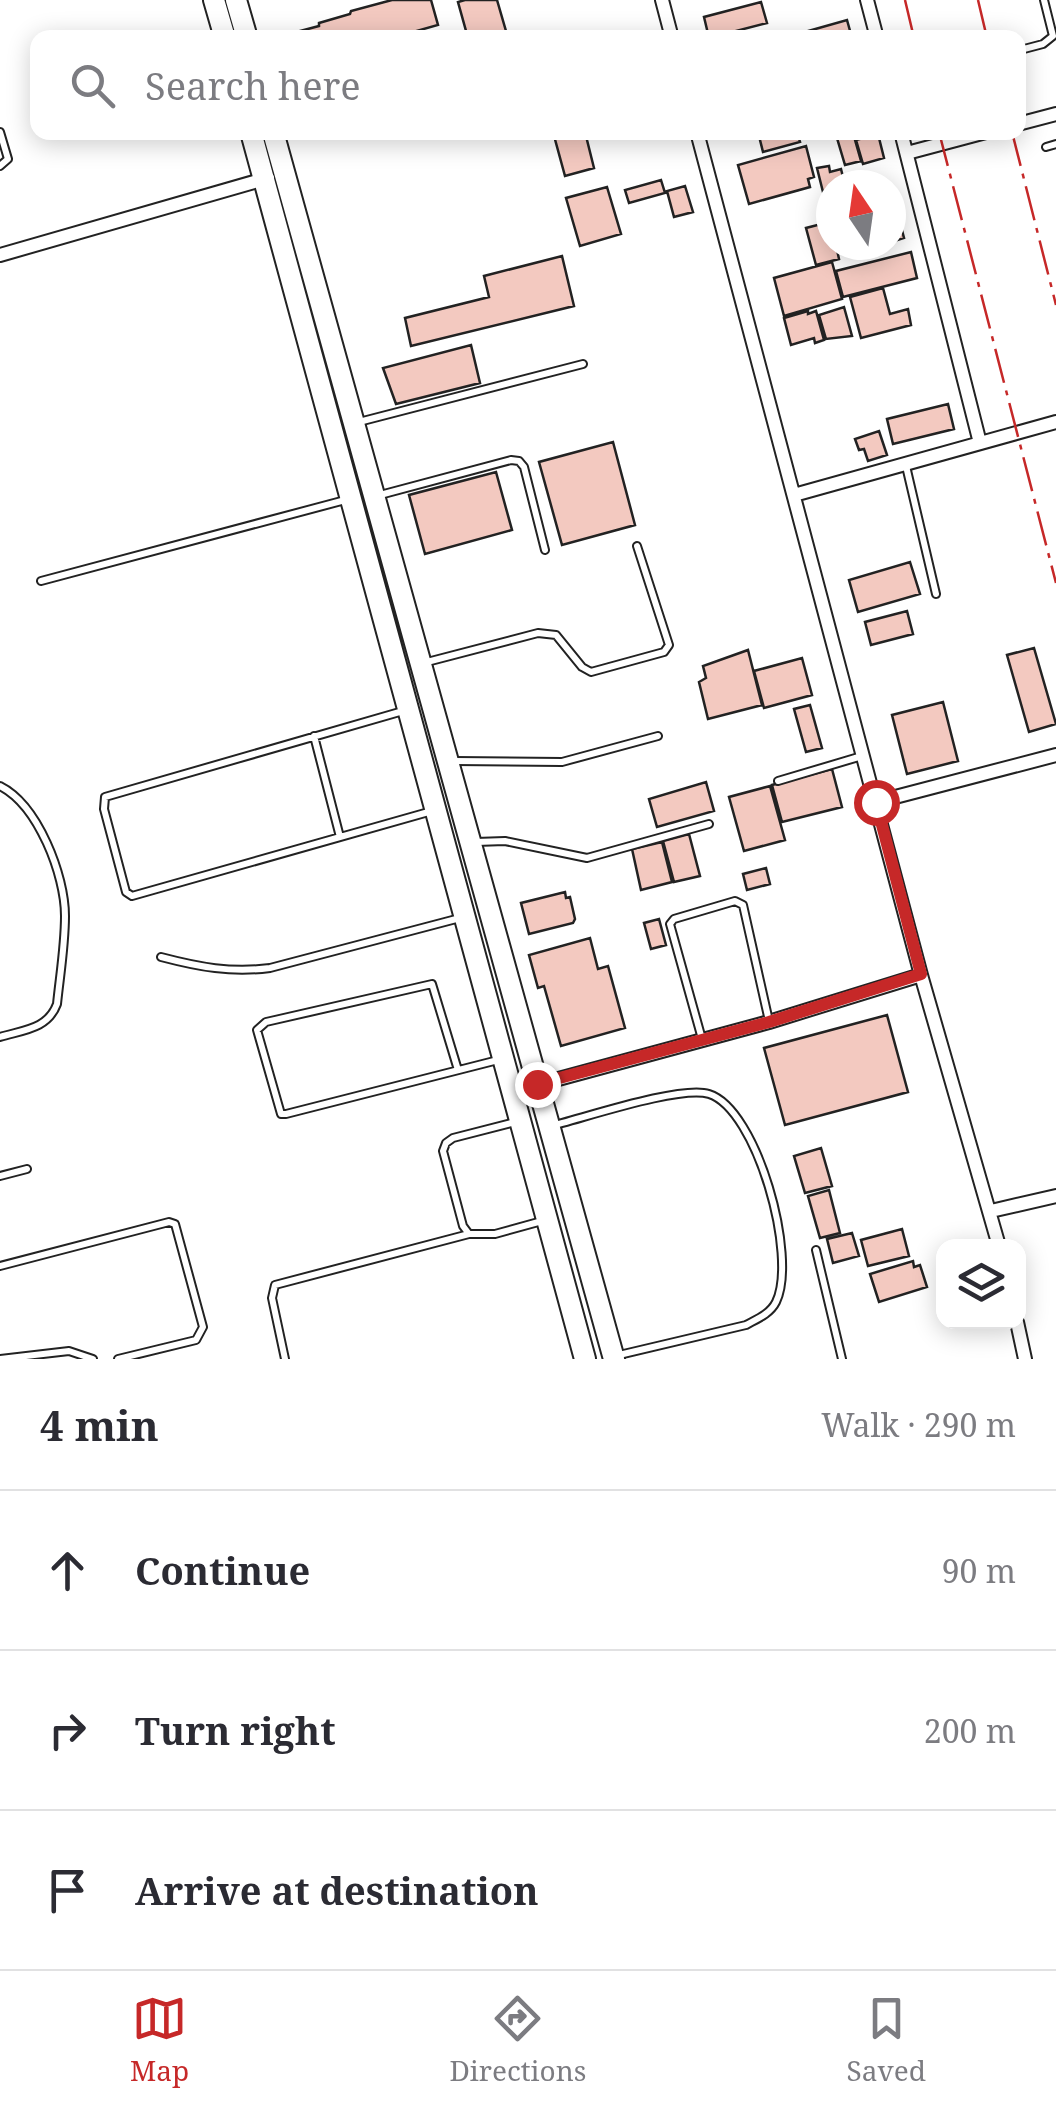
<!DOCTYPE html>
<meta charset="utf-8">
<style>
:root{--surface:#fff;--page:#f7f7f7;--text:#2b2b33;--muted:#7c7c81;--line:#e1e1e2;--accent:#c62828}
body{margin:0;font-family:"Noto Serif",serif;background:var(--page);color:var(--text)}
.controls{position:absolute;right:30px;bottom:30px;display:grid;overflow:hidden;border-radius:20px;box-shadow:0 5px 25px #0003}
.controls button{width:90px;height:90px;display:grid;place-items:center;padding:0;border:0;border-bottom:2px solid var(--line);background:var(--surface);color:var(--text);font:50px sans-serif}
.compass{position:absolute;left:816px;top:170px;width:90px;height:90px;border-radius:50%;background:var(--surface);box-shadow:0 5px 25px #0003;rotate:347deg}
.stop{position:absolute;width:30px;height:30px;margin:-22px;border:8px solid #c62828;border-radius:50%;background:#fff}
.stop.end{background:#c62828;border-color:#fff;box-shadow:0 2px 10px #0008}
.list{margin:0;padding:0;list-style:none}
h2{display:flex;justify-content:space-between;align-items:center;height:130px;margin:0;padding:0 40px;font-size:42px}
h2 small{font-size:32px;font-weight:400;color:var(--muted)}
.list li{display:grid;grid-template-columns:65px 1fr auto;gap:30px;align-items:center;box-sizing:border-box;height:160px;padding:0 40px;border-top:2px solid var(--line)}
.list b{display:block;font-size:38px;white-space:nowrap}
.list em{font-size:32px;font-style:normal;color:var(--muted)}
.icon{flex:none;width:55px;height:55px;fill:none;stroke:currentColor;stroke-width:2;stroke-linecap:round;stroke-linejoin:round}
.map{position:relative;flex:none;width:1056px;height:1359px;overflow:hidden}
.search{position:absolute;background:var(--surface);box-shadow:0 5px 25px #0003;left:30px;right:30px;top:30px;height:110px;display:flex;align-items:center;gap:25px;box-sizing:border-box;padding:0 35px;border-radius:20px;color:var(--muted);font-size:38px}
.sheet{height:610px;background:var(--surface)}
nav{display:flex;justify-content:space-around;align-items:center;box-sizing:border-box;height:140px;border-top:2px solid var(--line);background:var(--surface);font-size:28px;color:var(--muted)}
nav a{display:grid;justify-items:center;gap:5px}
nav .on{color:var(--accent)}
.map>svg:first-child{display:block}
</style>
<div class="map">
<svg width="1056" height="1359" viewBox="0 0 1056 1359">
<rect width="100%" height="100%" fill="#fff"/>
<path fill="#f3c9c0" stroke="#222" stroke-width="2.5" d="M392,0H431L438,25L392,38H290L289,34L319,26V23L350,14L351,11Z
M465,0H497L508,38H468L458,2Z
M761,2L767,23L709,38L704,17Z
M847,20L852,38H787V37Z
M553,132H585L594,168L565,176Z
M758,132H797L800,142L763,152Z
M853,133L861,161L845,165L837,138Z
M878,134L884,158L863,164L856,140Z
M806,146L814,177L808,179L810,187L749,204L738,165Z
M829,166L830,172L841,169L845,185H831V190L823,192L817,168Z
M661,180L665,193L629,203L625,190Z
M685,186L693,212L674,217L667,191Z
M607,187L621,234L580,246L566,198Z
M898,215L904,238L891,242V217Z
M829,222L831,245H836L839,259L816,265L806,228Z
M842,245H878L845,254Z
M911,252L917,278L843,297L836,271Z
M562,256L574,306L411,346L405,318L489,297L484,276Z
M832,262L842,299L784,316L774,278Z
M883,288L890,314L908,309L911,325L861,338L850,297Z
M844,307L852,336L826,339L819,315Z
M808,311V314L816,311L824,340L815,343L814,338L791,345L784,318Z
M471,345L480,383L396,404L383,368Z
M948,404L954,429L893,444L887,419Z
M879,431L887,455L868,461L864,449L859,450L855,439Z
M613,442L635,525L562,545L539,462Z
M496,472L512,530L425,554L409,495Z
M910,562L920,594L858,612L849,580Z
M907,611L913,634L871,645L865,622Z
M1034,648L1056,724L1029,732L1007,655Z
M748,650L762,705L708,719L699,682L706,678L703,666Z
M802,658L812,695L764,708L754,671Z
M943,702L958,761L907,774L892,715Z
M810,705L822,748L806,752L794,709Z
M832,769L842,807L782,822L772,785Z
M706,782L714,811L657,827L649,799Z
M770,786L785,840L744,851L729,797Z
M689,834L700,876L674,882L663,841Z
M662,842L672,882L641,890L632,849Z
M766,868L770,884L747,890L743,874Z
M565,892L566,898L570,897L575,919L573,923L529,934L521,903Z
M659,919L666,945L651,949L644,923Z
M590,938L598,969L608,966L625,1028L561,1046L544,986L538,988L529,955Z
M887,1015L908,1092L785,1125L764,1048Z
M821,1148L832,1186L805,1193L794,1156Z
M829,1190L840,1233L820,1238L808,1196Z
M902,1229L909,1256L868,1266L861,1240Z
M852,1233L859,1256L833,1263L827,1239Z
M913,1261L914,1267L920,1265L927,1287L879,1302L870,1274Z"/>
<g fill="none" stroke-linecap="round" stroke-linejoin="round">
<g stroke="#222" stroke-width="10">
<path id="service" d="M1024,49L1043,44L1053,36L1044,0
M0,132L8,159L0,166
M1046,147L1056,144
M355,423L583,364
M906,466L936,594
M380,495L511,460L519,461L524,467L545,550
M41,581L349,499
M427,662L538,633L556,635L582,667L591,672L664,652L669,645L637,546
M403,711L105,797L104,809L126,892L132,896L432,811
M314,736L340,837
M454,761L562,762L658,736
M778,781L862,756
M0,786C38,805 65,875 65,916C65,945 60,975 57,1004C48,1029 23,1030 0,1037
M476,842L505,841L587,858L709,824
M161,957C199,967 231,973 270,968L460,918
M702,1039L670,924L674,919L735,901L743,905L769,1021
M458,1070L432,984L266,1022L257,1030L281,1114H286L502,1059
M519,1121L453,1138L446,1143L443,1151L463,1226L469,1234H495L542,1221
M551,1126C584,1118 681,1085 709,1094C757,1109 798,1257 776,1302C770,1314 757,1319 746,1325L619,1355
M0,1176L27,1169
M816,1250L842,1359
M0,1266L169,1222L175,1224L203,1327L196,1340L118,1359
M0,1359L69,1351L93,1359
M285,1359L272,1298L275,1285L469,1234"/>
</g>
<g stroke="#222" stroke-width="16">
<path id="minor" d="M662,0L672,38
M867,0L877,38
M1018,124L1056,114
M697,132L921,975L999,1246
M901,132L980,443
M907,153L986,132
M0,255L268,178
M794,495L1056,422
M876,802L1056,755
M514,1091L769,1022L921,975
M991,1211L1056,1196
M1017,1322L1025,1359"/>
</g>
<g stroke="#222" stroke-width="24">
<path id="trunk" d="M214,0L225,38
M236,0L247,38
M251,132L585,1359
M273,132L614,1359"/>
</g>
<use href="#service" stroke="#fff" stroke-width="6"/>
<use href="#minor" stroke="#fff" stroke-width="12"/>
<use href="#trunk" stroke="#fff" stroke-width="20"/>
<path stroke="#c62828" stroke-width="2.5" stroke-dasharray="35 8 5 8" stroke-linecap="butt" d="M905,0L914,38
M978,0L987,38
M939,132L1056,583
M1012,132L1056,305"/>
</g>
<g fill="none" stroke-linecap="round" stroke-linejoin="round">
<path stroke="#c62828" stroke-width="12" d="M537,1084L769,1022L921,974L876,802"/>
</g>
</svg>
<div class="controls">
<button><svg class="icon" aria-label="layers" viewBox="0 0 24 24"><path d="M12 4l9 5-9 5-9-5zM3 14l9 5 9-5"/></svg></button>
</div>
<svg class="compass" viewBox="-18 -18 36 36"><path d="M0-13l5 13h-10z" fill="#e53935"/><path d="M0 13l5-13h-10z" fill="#7c7c81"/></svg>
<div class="stop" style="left:876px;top:802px"></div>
<div class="stop end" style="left:537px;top:1084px"></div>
<div class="search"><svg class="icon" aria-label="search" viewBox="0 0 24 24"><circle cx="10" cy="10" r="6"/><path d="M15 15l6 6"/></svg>Search here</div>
</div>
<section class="sheet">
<h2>4 min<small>Walk · 290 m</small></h2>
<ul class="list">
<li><svg class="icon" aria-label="ahead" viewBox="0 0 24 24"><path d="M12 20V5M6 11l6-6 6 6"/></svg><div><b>Continue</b></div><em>90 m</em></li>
<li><svg class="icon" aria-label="right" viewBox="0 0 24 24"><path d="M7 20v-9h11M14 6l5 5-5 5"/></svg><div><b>Turn right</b></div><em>200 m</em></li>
<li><svg class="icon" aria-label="arrive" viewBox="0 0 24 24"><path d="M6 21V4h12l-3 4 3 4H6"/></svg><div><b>Arrive at destination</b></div></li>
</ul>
</section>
<nav>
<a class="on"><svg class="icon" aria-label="map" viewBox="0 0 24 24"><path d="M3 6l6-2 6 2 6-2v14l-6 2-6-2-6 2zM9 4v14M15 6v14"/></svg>Map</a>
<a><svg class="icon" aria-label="directions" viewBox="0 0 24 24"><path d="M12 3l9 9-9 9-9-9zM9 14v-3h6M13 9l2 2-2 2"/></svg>Directions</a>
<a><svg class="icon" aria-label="saved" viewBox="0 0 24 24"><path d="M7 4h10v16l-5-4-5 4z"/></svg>Saved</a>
</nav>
